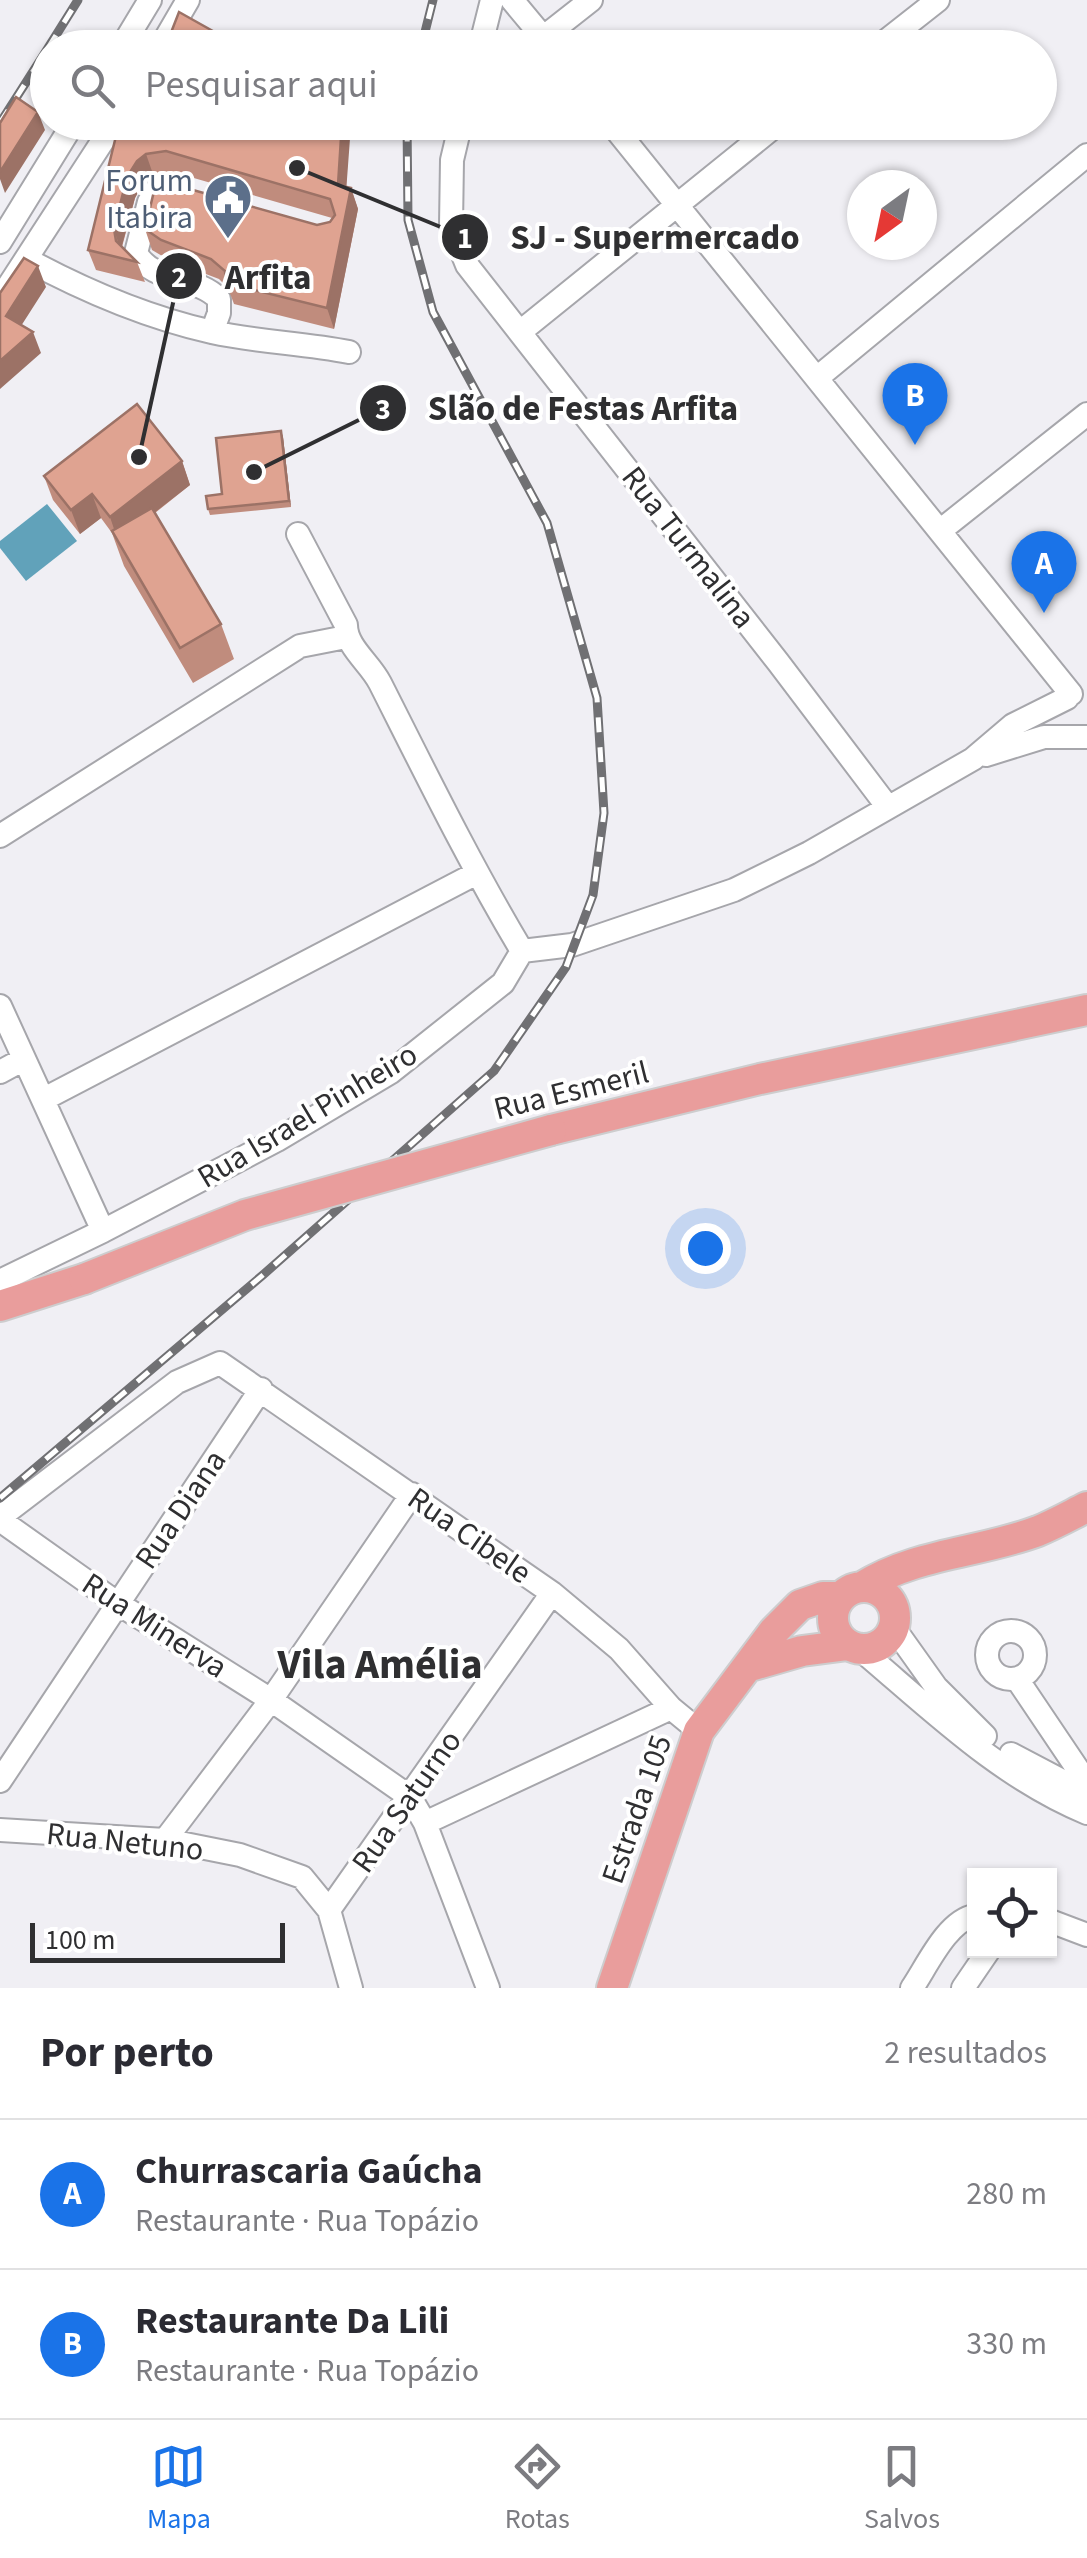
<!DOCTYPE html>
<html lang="pt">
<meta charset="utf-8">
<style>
:root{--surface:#fff;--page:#f2f2f3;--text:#2b2b33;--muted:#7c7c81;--line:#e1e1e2;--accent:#1a73e8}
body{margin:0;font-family:"Source Sans 3",sans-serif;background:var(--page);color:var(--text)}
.controls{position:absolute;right:30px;bottom:30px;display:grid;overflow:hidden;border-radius:0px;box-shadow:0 2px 8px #0004}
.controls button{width:90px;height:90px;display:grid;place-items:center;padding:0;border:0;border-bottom:2px solid var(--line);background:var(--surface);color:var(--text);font:50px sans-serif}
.compass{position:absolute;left:847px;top:170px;width:90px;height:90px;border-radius:50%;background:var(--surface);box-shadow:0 2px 8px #0004;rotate:213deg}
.scale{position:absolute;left:30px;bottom:25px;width:255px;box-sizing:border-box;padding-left:10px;border:5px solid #2f2f31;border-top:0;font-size:28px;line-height:35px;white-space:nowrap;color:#2f2f31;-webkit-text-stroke:8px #fff;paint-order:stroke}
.you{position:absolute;left:705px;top:1248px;width:35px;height:35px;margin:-25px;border:8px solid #fff;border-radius:50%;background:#1a73e8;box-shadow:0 0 0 15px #1a73e833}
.badge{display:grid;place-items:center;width:65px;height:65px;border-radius:50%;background:var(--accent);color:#fff;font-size:32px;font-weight:700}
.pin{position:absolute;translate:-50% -82px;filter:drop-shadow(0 2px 5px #0008)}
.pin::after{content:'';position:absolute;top:52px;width:35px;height:30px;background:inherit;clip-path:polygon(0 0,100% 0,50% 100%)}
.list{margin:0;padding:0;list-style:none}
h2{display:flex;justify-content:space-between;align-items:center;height:130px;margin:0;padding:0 40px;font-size:42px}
h2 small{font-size:32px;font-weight:400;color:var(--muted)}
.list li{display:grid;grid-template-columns:65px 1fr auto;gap:30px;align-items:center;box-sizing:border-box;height:150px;padding:0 40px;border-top:2px solid var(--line)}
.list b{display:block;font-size:38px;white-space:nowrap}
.list p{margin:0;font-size:32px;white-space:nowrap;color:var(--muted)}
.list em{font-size:32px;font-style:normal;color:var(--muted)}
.icon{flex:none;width:55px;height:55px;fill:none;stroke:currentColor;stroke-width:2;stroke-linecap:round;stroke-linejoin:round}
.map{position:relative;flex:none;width:1087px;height:1988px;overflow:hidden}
.search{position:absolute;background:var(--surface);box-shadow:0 2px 8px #0004;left:30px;right:30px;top:30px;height:110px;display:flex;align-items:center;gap:25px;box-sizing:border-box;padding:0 35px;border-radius:55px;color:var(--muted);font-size:38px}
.sheet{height:430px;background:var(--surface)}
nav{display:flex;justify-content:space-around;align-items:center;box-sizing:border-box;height:140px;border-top:2px solid var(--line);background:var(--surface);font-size:28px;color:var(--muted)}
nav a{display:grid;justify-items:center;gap:5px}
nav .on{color:var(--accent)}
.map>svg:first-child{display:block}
</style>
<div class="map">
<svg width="1087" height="1988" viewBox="0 0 1087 1988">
<rect width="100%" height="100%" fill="#f0eff4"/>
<path fill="#61a2ba" d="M47,504L77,541L26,581L0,548V541Z"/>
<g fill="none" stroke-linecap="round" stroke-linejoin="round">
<g stroke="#a6a6ab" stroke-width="26">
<path id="minor" d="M512,0L552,48
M544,37L591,0
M121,48L150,0
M160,48L188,0
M480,48L492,0
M877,48L938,0
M461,122L452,160L451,225L467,265L778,662L887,806
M610,122L1071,694
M181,190L169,186L157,189L149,202L136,253C152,283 196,275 219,299V313L212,332
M0,242L74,122
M26,259C85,291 146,317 212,332C257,342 304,343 349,352
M0,299L115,122
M520,332L780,122
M817,378L1087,155
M941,530L1087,414
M298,534L346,625C346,647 370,663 380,683C426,774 470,864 522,951
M986,755L1044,737H1087
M0,836L300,646L346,637
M522,951L572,945L734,890L809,853L973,759L1013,725L1067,698
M0,1006L103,1231
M0,1072L24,1059
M44,1099L475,874
M0,1281L103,1231L277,1140L391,1072L503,983L522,951
M0,1517L177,1382L220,1363L552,1593L619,1649L671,1708L699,1731
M0,1520L117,1603L271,1700L410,1797L425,1823L488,1988
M894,1628L936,1687L985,1736
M987 1655a24 24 0 1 1 48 0a24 24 0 1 1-48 0Z
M861,1650C932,1710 1000,1777 1087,1813
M1017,1679L1087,1783
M1011,1754L1087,1794
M0,1781L261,1389
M425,1823L671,1708
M0,1830L165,1840L240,1855L302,1877L329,1910L351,1988
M165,1840L271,1700L412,1494
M329,1910L552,1593
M1050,1921L1087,1935
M912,1988C927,1966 947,1921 974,1916
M963,1988L989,1950"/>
</g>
<g stroke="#cdcdce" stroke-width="34">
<path id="major" d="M551,1130L760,1079L1087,1010
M0,1306L84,1279
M833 1618a31 31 0 1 1 62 0a31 31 0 1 1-62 0Z
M862,1587C916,1553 980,1553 1038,1531C1055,1524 1071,1515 1087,1507
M750,1666L802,1651L848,1645
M612,1988L699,1731L774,1631L800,1605L823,1597H841"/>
</g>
<use href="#minor" stroke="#fff" stroke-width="22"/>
<use href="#major" stroke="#e99d9c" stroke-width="30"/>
<g stroke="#707073" stroke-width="9">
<path id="rail" d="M48,48L78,0
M421,48L433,0
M0,123L48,48
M0,1498L264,1274L494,1071L566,967L593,895L604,813L597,698L547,523L433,312L408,220L407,122"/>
</g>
<use href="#rail" stroke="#fff" stroke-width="5" stroke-dasharray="15" stroke-linecap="butt"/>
<g stroke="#cdcdce" stroke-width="34" stroke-linecap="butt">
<path id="major-bridge" d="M84,1279L245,1215L551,1130"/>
</g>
<use href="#major-bridge" stroke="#e99d9c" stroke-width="30"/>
</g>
<path fill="#c08c7d" d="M137,122H350L346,187L351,188L358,209L334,329L234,304L228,288L219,279L169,260L152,250L145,229L317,225L330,222L332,218L173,172L153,174L144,181L135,198L122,247L137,262L145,282L96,270L88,250Z
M281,431L283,437L291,507L210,515L208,509Z
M182,461L190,485L155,513L221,624L234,659L193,683L124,566L112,533L101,518L80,534L53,500L44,476Z"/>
<path fill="#9c7266" d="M38,112L45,130L5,193L0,179V172Z
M342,122H350L351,125L345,206L338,185Z
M146,154L153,174L144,181L135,198L121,249L124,262L114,229L127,177L137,161Z
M351,188L358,209L334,329L327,308Z
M38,266L46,287L14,337L6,316Z
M33,332L41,353L0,389V361Z
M281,431L283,437L291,507L289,501Z
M182,461L190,485L118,541L110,517Z
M92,494L101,518L80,534L71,510Z"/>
<path fill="#dfa391" stroke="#9c7266" stroke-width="2.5" d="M179,12L243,48H165Z
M16,97L38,112L0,172V123Z
M137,122H342L338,185L351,188L327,308L226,283L225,271L211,259L161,240L145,229L155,187L161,181L317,225L330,222L335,215L330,199L166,151L146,154L137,161L127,177L114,229L116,241L137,262L88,250L117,132L131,136Z
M24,258L38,266L6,316L33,332L0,361V293Z
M137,404L182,461L110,517L92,494L71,510L44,476Z
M281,431L289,501L208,509L206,496L222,494L216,438Z
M152,508L221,624L180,648L112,531Z"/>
<defs>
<g id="civic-pin" transform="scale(2.5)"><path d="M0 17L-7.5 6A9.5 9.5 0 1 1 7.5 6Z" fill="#5c6f8a" stroke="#fff"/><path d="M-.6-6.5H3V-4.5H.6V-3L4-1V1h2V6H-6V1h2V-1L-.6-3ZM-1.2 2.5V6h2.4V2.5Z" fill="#fff"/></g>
</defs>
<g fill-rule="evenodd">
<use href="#civic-pin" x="228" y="198"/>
</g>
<g text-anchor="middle" stroke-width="8" stroke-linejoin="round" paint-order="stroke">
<g font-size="32" fill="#4e5e75" stroke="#fff" text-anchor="end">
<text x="193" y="191">Forum<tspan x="193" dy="37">Itabira</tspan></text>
</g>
<g font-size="32" fill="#2f2f31" stroke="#fff">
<text transform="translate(689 547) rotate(52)" y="11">Rua Turmalina</text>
<text transform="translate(571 1090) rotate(-14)" y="11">Rua Esmeril</text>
<text transform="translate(307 1115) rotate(-31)" y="11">Rua Israel Pinheiro</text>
<text transform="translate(180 1509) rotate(-56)" y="11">Rua Diana</text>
<text transform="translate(470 1535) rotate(35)" y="11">Rua Cibele</text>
<text transform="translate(155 1625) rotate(33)" y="11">Rua Minerva</text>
<text transform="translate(406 1801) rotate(-55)" y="11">Rua Saturno</text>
<text transform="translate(636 1809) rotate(-71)" y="11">Estrada 105</text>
<text transform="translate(125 1841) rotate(6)" y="11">Rua Netuno</text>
</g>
<g font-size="42" font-weight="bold" fill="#2f2f31" stroke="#fff">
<text x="380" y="1678">Vila Amélia</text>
</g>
</g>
<path fill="none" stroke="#2f2f31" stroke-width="4" d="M297 168L465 237M139 457L179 276M254 472L383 408"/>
<g fill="#2f2f31" stroke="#fff" stroke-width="4">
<circle cx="297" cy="168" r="10"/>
<circle cx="139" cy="457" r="10"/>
<circle cx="254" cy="472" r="10"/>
<circle cx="465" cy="237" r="25"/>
<circle cx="179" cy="276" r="25"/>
<circle cx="383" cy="408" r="25"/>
</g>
<g font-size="30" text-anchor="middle" font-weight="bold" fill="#fff">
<text x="465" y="248">1</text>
<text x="179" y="287">2</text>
<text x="383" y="419">3</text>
</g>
<g font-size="35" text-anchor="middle" font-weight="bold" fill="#2f2f31" stroke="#fff" stroke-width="8" stroke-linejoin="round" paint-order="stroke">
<text x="655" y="249">SJ - Supermercado</text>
<text x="268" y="289">Arfita</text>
<text x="583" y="420">Slão de Festas Arfita</text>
</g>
</svg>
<div class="controls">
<button><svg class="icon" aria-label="locate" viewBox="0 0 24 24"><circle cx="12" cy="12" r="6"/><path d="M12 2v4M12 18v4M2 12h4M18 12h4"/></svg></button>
</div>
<svg class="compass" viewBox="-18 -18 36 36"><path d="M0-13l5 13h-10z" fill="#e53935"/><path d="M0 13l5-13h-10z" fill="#7c7c81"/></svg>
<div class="scale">100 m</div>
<div class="you"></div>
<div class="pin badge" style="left:1044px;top:613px">A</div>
<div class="pin badge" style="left:915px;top:445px">B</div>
<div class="search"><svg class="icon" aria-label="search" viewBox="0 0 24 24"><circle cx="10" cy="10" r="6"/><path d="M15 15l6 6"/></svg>Pesquisar aqui</div>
</div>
<section class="sheet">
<h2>Por perto<small>2 resultados</small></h2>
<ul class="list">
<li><span class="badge">A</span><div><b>Churrascaria Gaúcha</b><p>Restaurante · Rua Topázio</p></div><em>280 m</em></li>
<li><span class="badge">B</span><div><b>Restaurante Da Lili</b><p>Restaurante · Rua Topázio</p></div><em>330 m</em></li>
</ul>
</section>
<nav>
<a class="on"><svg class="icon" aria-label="map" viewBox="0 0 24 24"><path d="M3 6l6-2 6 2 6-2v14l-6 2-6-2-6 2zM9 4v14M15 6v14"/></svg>Mapa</a>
<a><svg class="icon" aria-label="directions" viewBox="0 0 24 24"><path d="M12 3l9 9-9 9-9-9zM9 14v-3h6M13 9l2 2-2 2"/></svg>Rotas</a>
<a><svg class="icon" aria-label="saved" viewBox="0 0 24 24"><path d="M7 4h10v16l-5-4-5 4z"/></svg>Salvos</a>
</nav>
